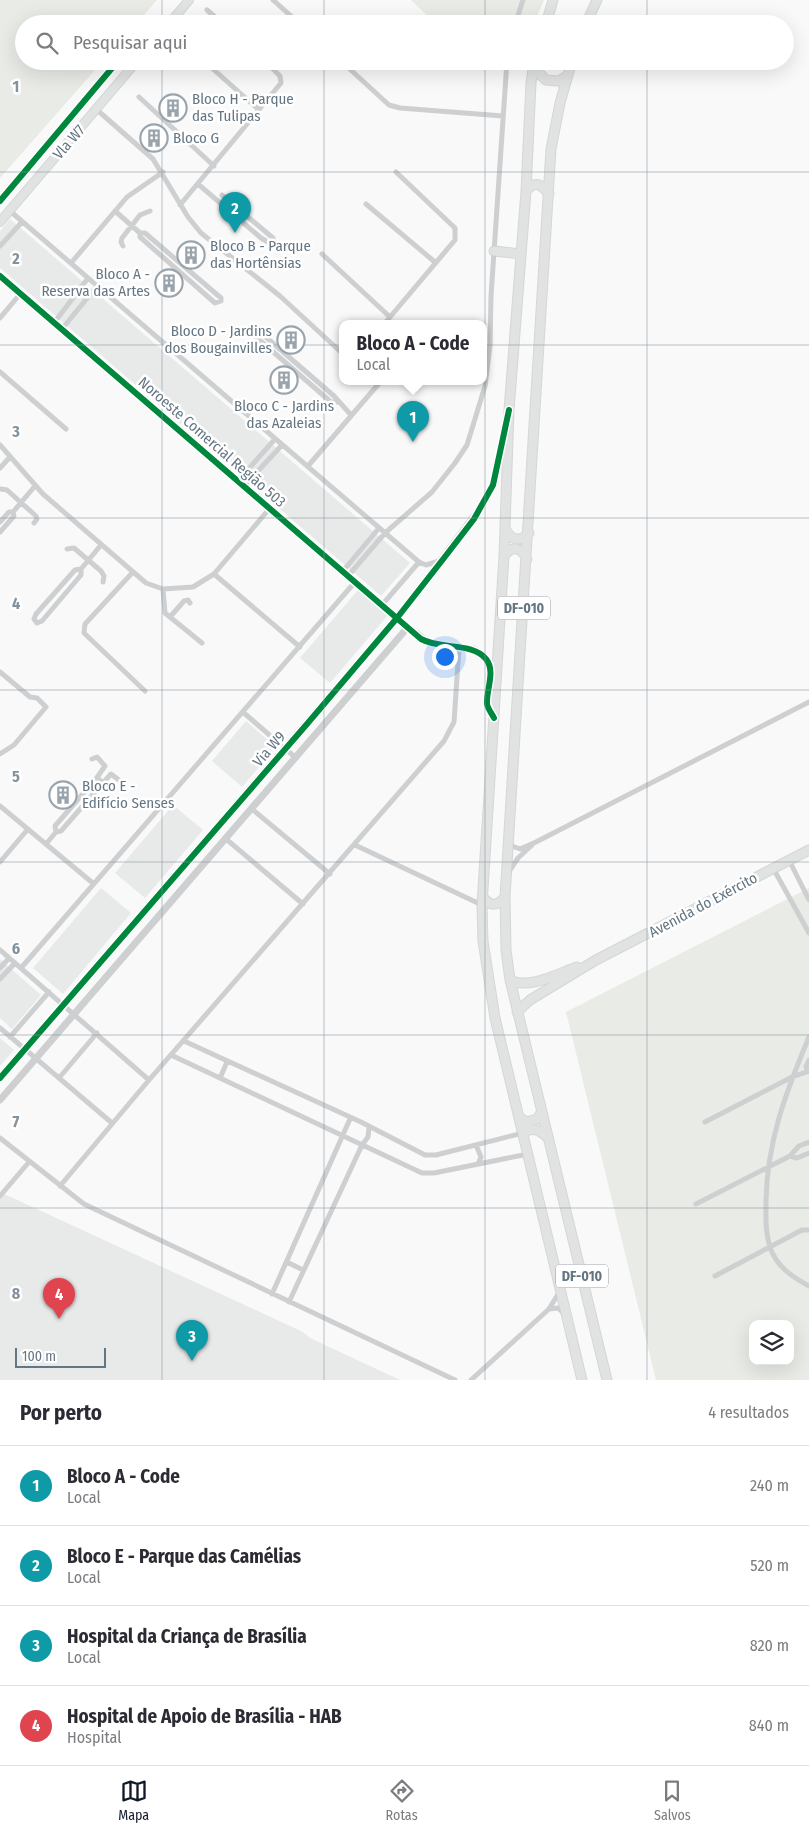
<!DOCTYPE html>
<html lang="pt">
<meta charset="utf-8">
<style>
:root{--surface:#fff;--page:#f2f2f3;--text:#2b2b33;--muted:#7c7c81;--line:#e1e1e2;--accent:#111827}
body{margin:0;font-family:"Fira Sans Condensed",sans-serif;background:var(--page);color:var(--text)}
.controls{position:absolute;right:15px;bottom:15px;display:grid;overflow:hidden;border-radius:10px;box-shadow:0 5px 20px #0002}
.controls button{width:45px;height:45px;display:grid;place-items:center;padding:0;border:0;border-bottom:1px solid var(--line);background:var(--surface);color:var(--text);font:25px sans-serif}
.scale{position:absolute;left:15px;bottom:12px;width:91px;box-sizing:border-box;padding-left:5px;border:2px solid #657683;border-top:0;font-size:14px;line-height:18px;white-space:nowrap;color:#657683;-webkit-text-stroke:4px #fff;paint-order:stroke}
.you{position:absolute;left:444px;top:656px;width:18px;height:18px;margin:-12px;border:4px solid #fff;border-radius:50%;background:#1a73e8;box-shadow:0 0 0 8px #1a73e833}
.badge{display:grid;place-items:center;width:32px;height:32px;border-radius:50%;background:var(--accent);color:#fff;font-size:16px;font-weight:700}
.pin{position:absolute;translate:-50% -41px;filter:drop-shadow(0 1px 2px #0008)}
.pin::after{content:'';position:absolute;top:26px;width:18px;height:15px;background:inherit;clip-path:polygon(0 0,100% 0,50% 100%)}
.popup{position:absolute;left:339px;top:320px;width:148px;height:65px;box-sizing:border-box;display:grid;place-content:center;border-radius:10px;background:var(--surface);filter:drop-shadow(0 1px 4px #0005);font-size:16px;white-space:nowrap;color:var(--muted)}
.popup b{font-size:19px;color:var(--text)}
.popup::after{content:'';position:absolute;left:50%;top:100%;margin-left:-10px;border:10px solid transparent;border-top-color:var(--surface)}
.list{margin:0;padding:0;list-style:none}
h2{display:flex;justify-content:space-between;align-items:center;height:65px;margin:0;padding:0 20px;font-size:21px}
h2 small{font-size:16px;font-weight:400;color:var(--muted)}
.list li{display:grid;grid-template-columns:32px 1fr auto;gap:15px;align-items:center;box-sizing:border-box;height:80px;padding:0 20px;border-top:1px solid var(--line)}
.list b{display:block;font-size:19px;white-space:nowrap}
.list p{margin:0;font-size:16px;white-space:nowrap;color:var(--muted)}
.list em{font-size:16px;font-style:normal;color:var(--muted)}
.icon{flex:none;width:28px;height:28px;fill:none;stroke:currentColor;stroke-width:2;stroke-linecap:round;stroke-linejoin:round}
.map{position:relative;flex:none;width:809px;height:1380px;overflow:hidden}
.search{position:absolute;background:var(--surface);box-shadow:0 5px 20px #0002;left:15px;right:15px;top:15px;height:55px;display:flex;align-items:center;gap:12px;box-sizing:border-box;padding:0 18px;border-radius:28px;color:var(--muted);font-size:19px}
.sheet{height:385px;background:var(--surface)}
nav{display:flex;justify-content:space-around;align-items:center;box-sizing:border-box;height:70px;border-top:1px solid var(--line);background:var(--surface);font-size:14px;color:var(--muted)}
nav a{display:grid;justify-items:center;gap:2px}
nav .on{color:var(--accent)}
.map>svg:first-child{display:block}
</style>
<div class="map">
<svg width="809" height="1380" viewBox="0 0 809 1380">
<rect width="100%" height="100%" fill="#f9f9f9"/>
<path fill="#e8e9e9" d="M10,219L410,563L381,596L0,268V231Z
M358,590L388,615L330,683L300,658Z
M246,721L276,747L242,787L212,761Z
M173,805L203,830L145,898L115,873Z
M101,888L131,913L63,994L33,968Z
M0,959L41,995L12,1029L0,1018Z
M0,1038L14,1050L0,1066Z
M0,1192L303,1332L310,1338L400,1380H0Z"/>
<path fill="#e8ebe6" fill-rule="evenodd" d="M0,0H157L136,24H24V61H103L0,178Z
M411,0H544L534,24H436Z
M809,888V1380H656L566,1012ZM753,1324H790V1361H753Z"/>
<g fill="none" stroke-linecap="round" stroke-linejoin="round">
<g stroke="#d5d6d7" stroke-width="10">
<path id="secondary" d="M169,24L189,0
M0,222L137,61"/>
</g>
<g stroke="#d5d6d7" stroke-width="11">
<path id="primary" d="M546,24L553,0
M586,24L597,0
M534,61L531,83L526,191L509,410L504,556L482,905L483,941L495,1018L582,1380
M536,61L539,73L546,80L559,81L567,76
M572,61L560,103L551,149L505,897L506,950L510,980L607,1380
M526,191C535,180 541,184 549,194
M494,251L521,254
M505,528C510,540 520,543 529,533
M504,556C512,545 521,547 527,559
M483,897C490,907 498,906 505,897
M510,980C529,990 559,973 577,967
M517,1012L530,1000L596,960L809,850
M519,1117L526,1122L537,1119L541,1113
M523,1133C532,1126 540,1130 548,1138"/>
</g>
<path stroke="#cecfd0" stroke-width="5" d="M273,0L300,24
M207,10L223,24
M515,24L523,0
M204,61L258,109
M341,61L389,105L400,108L503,116
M139,97L214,166
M96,109L153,159L188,217L201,233L280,296L343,354
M198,184L261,238L271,244L274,242L273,238L222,195
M366,204L436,263
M180,205L281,83L280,76L265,61
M10,211L419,562L426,565L439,561
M115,211L140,233V237L215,303L221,301V298L145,233H140
M0,246L22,222
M123,246L121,242L122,238L140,215L150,211
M322,254L390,317
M71,263L127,197L163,172
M0,276L397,618
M0,318L21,293
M54,323L88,278
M385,323L455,240V228L396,172
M62,329L97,286
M0,372L66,429
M337,402H331L256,337V332H260L334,396L351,415
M0,445L43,494L146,583L163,589L193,587L214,574L270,508
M308,466L381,381
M0,468L10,457
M238,481L275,439
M244,486L282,445
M1,489L7,490L36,516L37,519L34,523
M0,522L9,512H13L35,486
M0,532L14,516L13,512
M67,549L74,548L101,571L104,576L103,582
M81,569V575L42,621L37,623L34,619L36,614L75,570L81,569L101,545
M343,571L379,528
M133,572L85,624L84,633L145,691
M214,574L300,647
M348,576L385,533L432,492L455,463L467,445L485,386L490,346L491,296L507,61
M163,589L165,613L202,643
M382,605L419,562
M170,617L184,601L188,600L190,603
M0,672L30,697L37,698L46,707L14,745L0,754
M244,713L296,758
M92,759L97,757L105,766L96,779
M102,784L111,774L123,783L121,790
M0,806L94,884
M252,809L330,874
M226,839L303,904
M509,842L512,846L520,849L536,842L809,702
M46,844L56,832L61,831L101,785L100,780L94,781L55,826L56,832
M355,845L482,905
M789,860L809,900
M0,862L28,829
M773,868L809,933
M508,873L518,858L532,845
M0,950L149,1080
M0,968L9,958
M21,968L355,582
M0,979L15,963
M0,1028L112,1123
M10,1037L49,992
M809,1037C786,1092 767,1141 766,1201C766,1216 765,1232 770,1247C776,1266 792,1277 809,1286
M184,1041L361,1122L425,1155H436L523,1133
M171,1055L422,1173H434L528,1154
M807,1070L806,1066L809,1060
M59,1078L97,1033
M220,1078L227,1062
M705,1122L792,1077L809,1071
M0,1138L84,1204L455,1380
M476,1145L481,1157L478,1164
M790,1156L797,1158L809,1153
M60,1186L149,1080L444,741L454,722L459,648
M0,1196L29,1162
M696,1204L790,1156L799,1146L809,1142
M287,1262L303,1270
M715,1276L802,1230H809
M272,1294L350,1119
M289,1302L362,1145L368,1137L369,1127
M549,1309L558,1308L564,1313
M471,1380L549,1309L560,1291"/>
<path stroke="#cecfd0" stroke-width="7" d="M397,618L429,643L474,649L482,655L488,661L490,672L487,705L494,718
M0,1078L397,618L484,503L493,485L505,432
M0,1100L408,627"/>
<use href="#secondary" stroke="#e1e2e2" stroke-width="8"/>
<use href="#primary" stroke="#e1e2e2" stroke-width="9"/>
<g stroke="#fff" stroke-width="9">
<path id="cycleway" d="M0,201L118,61
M0,276L421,639C441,650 473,642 486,659C496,671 486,690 487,704C488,709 492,714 494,718
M0,1078L307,724L397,618L444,558L474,519L493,485L509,410"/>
</g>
<use href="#cycleway" stroke="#00873e" stroke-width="6"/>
</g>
<path fill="none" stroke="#84929c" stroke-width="1" stroke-opacity="0.55" d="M162,0V24M324,0V24M485,0V24M647,0V24M162,61V1380M324,61V1380M485,61V1380M647,61V1380M0,172H809M0,345H809M0,518H809M0,690H809M0,862H809M0,1035H809M0,1208H809"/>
<defs>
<g id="building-ring" transform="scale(1.4375)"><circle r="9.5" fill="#fff" stroke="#99a4ac" stroke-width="1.5"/><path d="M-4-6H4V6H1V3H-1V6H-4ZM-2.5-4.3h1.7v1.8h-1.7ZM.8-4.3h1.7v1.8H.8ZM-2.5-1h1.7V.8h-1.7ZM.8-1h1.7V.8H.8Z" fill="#99a4ac"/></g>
</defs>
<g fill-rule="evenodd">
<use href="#building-ring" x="173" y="108"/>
<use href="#building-ring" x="154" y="138"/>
<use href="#building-ring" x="191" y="255"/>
<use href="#building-ring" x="169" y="283"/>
<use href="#building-ring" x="291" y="340"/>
<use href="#building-ring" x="284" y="380"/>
<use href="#building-ring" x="63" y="795"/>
</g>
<g text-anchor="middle" stroke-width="5" stroke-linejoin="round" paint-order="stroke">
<g fill="#fff" stroke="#939fa8" stroke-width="1">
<rect x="498" y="596.5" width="52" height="23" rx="4"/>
<rect x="556" y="1264.5" width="52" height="23" rx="4"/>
</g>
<g font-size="14" font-weight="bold" fill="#657683">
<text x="524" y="613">DF-010</text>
<text x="582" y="1281">DF-010</text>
</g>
<g font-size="15" fill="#657683" stroke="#fff" text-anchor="start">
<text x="192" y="104">Bloco H - Parque<tspan x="192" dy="17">das Tulipas</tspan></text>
<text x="173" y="143">Bloco G</text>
<text x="210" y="251">Bloco B - Parque<tspan x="210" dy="17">das Hortênsias</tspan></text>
<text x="150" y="279" text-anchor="end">Bloco A -<tspan x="150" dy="17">Reserva das Artes</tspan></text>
<text x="272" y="336" text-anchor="end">Bloco D - Jardins<tspan x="272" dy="17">dos Bougainvilles</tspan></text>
<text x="284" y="411" text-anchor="middle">Bloco C - Jardins<tspan x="284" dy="17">das Azaleias</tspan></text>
<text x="82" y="791">Bloco E -<tspan x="82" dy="17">Edifício Senses</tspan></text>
</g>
<g font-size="15" fill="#657683" stroke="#fff">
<text transform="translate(69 142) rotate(-49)" y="5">Vla W7</text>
<text transform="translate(212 442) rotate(41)" y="5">Noroeste Comercial Região 503</text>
<text transform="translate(269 749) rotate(-49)" y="5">Via W9</text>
<text transform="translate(703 905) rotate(-28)" y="5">Avenida do Exército</text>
</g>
</g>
<g font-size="16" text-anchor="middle" font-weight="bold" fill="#84929c" stroke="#fff" stroke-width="5" stroke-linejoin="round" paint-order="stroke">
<text x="16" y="92">1</text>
<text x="16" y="264">2</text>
<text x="16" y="437">3</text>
<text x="16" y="609">4</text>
<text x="16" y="782">5</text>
<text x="16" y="954">6</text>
<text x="16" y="1127">7</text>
<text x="16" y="1299">8</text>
</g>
</svg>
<div class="controls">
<button><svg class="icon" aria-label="layers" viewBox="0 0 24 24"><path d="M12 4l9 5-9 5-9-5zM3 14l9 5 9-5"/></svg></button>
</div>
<div class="scale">100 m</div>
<div class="you"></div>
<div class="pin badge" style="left:413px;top:442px;background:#0f9aa8">1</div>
<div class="popup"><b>Bloco A - Code</b>Local</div>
<div class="pin badge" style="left:235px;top:233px;background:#0f9aa8">2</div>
<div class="pin badge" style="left:192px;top:1361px;background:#0f9aa8">3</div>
<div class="pin badge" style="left:59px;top:1319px;background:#e0444e">4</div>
<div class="search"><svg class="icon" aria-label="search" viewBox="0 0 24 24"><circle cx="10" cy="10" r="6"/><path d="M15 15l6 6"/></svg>Pesquisar aqui</div>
</div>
<section class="sheet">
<h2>Por perto<small>4 resultados</small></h2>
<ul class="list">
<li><span class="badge" style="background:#0f9aa8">1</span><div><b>Bloco A - Code</b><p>Local</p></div><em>240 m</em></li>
<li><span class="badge" style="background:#0f9aa8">2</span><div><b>Bloco E - Parque das Camélias</b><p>Local</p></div><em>520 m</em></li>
<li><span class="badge" style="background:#0f9aa8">3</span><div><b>Hospital da Criança de Brasília</b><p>Local</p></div><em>820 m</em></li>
<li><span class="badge" style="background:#e0444e">4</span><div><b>Hospital de Apoio de Brasília - HAB</b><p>Hospital</p></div><em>840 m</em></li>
</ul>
</section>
<nav>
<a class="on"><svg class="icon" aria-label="map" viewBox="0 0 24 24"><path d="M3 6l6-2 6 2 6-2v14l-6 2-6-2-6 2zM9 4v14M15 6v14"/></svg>Mapa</a>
<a><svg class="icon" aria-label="directions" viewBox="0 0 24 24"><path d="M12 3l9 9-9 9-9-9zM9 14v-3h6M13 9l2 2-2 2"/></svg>Rotas</a>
<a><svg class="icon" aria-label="saved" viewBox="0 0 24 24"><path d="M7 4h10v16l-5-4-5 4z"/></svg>Salvos</a>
</nav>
